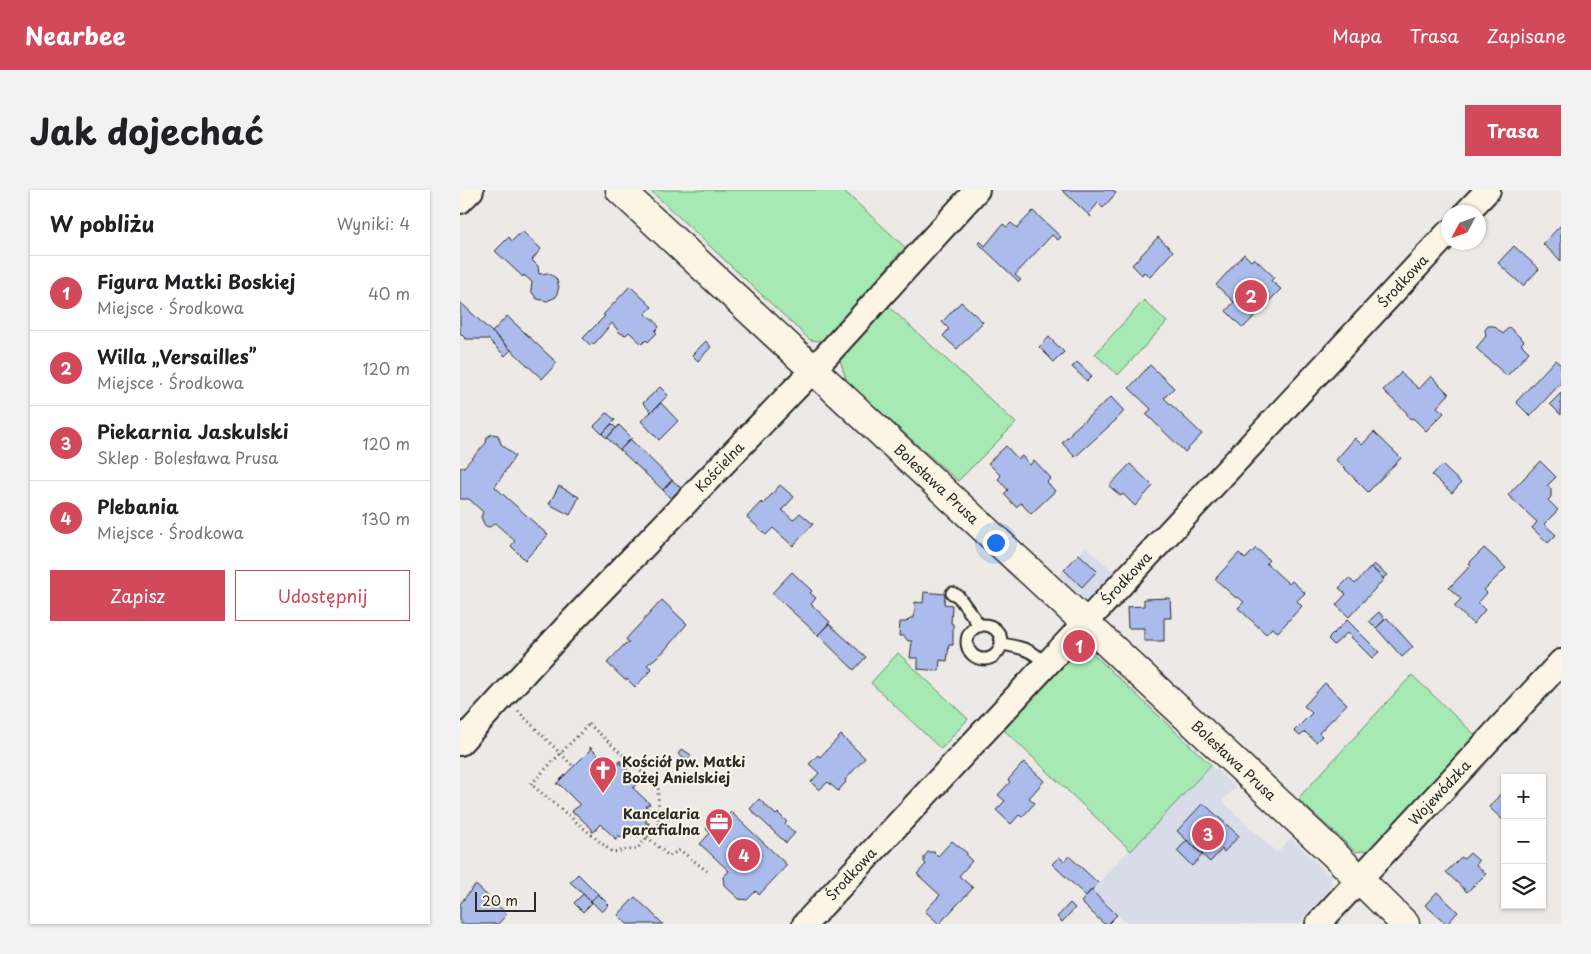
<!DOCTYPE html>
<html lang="pl">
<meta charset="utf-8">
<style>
:root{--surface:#fff;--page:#f2f2f2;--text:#202124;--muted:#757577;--line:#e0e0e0;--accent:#d1495b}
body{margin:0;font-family:"Playpen Sans",sans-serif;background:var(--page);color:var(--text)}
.controls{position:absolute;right:15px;bottom:15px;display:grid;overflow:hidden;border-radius:0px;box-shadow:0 1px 4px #0004}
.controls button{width:45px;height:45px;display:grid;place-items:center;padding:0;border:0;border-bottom:1px solid var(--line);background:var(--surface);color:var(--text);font:25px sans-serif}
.compass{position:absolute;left:981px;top:15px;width:45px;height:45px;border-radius:50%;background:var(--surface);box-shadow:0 1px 4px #0004;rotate:229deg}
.scale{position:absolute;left:15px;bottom:12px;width:61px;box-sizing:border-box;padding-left:5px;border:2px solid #2b2b2b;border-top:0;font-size:14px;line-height:18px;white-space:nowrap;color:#2b2b2b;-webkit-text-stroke:4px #fcf5e5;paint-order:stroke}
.you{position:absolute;left:535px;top:352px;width:18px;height:18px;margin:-12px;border:4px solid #fff;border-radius:50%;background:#1a73e8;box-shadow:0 0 0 8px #1a73e833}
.badge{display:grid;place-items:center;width:32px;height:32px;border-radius:50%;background:var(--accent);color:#fff;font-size:16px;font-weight:700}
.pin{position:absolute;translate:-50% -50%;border:2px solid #fff;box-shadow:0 1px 5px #0006}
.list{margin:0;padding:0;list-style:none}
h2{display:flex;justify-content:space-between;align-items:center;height:65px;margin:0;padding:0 20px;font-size:21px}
h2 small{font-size:16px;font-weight:400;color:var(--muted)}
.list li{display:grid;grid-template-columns:32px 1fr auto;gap:15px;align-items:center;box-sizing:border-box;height:75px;padding:0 20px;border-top:1px solid var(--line)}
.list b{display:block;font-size:19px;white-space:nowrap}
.list p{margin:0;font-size:16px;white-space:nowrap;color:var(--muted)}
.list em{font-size:16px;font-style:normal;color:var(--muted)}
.actions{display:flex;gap:10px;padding:15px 20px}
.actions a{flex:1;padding:11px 0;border:1px solid var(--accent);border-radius:0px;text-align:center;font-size:18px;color:var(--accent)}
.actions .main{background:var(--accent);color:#fff}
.icon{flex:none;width:28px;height:28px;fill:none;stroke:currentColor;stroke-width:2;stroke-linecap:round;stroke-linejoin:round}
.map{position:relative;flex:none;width:1101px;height:734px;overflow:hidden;border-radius:0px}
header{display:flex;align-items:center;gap:30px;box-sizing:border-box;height:70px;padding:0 25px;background:var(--accent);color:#fff}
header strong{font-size:24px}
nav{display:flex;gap:28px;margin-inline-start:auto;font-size:18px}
.intro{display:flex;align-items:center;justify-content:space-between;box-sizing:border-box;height:120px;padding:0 30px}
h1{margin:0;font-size:35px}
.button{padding:12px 22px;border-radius:0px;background:var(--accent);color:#fff;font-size:18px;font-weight:700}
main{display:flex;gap:30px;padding:0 30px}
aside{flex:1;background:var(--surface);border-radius:0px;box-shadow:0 1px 4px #0004}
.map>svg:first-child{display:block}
</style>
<header>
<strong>Nearbee</strong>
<nav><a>Mapa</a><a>Trasa</a><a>Zapisane</a></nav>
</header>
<div class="intro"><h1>Jak dojechać</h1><a class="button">Trasa</a></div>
<main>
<aside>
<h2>W pobliżu<small>Wyniki: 4</small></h2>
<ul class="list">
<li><span class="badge">1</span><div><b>Figura Matki Boskiej</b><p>Miejsce · Środkowa</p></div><em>40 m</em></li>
<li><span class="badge">2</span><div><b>Willa „Versailles”</b><p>Miejsce · Środkowa</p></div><em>120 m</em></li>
<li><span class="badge">3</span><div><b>Piekarnia Jaskulski</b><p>Sklep · Bolesława Prusa</p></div><em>120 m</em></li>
<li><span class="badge">4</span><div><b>Plebania</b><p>Miejsce · Środkowa</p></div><em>130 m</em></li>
</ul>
<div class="actions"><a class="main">Zapisz</a><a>Udostępnij</a></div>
</aside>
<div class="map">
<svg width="1101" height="734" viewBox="0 0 1101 734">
<rect width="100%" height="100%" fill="#ece9e6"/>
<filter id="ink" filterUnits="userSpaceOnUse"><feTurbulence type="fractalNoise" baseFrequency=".02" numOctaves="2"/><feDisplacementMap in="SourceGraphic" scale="10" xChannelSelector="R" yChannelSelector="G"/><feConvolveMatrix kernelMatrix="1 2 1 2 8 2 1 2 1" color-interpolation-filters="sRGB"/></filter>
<g filter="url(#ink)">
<path fill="#d8dbe8" d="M626,357L655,383L629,410L623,408L599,385Z
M751,575L776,597L762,611L817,663L831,648L871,687L870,698L839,734H667L631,700Z"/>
<path fill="#a6e9b3" stroke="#688a6f" d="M190,0H383L445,57L366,148L359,151L350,150Z
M684,110L707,132L658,185L635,164Z
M427,115L556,233L498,291L387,192L380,170Z
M620,458L629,460L751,575L671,661L544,540Z
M438,463L508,529L481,559L411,493Z
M952,485L1016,546L909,660L896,662L839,610L842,604Z"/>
<path fill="#abbbeb" stroke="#2b2b2b" d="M602,0H652L656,3L643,18L638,13L629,24L631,27Z
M573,21L601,47L598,50L592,45L555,85L561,90L559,92L518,53L520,51L525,56L543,34L547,37L551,33L557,38Z
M1101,35V71L1083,54Z
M62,41L81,59L72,70L78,76L79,84L88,83L96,88L99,97L96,107L87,111L77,109L71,101L72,92L64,85L63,87L35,61L49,47L52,51Z
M698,47L713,61L690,87L684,82L682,85L672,75Z
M1054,56L1079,79L1063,96L1038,73Z
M784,64L791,71L794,68L814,87L811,91L821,99L783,138L766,121L774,112L756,95Z
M170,96L192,117L185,124L194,130L199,137L195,141L197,143L188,152L186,150L182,154L169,142L166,145L160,143L152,133L135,153L130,155L123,148L145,126L143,125Z
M0,112L51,160L45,166L28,149H6L0,143Z
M501,112L523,132L497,159L483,146L489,139L482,132Z
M47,126L97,173L82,189L32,142Z
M1028,136H1034L1043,144L1049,137L1064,151L1061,154L1069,162L1047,186L1016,158L1026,146L1025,140Z
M589,147L604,162L594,172L579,157Z
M246,151L251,157L238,171L232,165Z
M1095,170L1101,175V193L1070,226L1056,212Z
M617,172L632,186L627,191L612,177Z
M690,175L714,198L704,208L742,244L725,262L686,224L691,219L669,198Z
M940,182L959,199L971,186L989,204L977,217L984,223L966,241L954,229L949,228L946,222L923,200L940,184Z
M200,197L208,205L191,222L183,213Z
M1101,203V225L1090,214Z
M651,207L664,221L656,230L615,267L602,253L612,243L611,242Z
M201,213L218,231L199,250L181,231Z
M147,223L155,230L142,244L134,236Z
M152,234L156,238L147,248L142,244Z
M159,235L172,248L160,260L147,248Z
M914,242L941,268L908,302L876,270L895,248L902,255Z
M32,244L38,245L41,254L55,266L35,297L88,345L65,370L51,356L55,351L35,333L30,337L25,336L21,327L23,322L9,309H0V278L4,277L26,253L27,247Z
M170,249L212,290L203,300L160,260Z
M546,256L558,269L562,266L570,275L574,270L591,288L587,292L595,301L571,324L561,313L556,317L544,304L548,300L538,289L541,286L528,273Z
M1080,271L1096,287L1087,296L1091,299V307L1088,310L1098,320L1084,334L1096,345L1088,353L1072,338L1077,332L1048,305Z
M670,274L693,296L675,316L663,304L661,306L649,296Z
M982,275L1001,293L992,303L972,285Z
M212,290L221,298L211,309L203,300Z
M320,295L334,307L322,320L333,330L340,323L353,334L333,356L313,338L306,345L287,327L301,312L303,314Z
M99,296L119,307L110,325L89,314Z
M796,358L809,370L806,373L829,394L832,391L845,403L837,411L842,416L818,442L812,438L806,444L778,418L784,412L778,407L776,408L755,389L779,363L785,369Z
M1024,358L1046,378L1024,400L1027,403L1018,413L1025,420L1013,434L994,416L1001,409L989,398L1011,375L1009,373Z
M619,364L637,381L622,397L604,380Z
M914,374L927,385L923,388L911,377Z
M911,377L924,389L889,427L876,415L886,404L879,398L889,388L895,394Z
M332,382L352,401L350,403L356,408L351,414L370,432L358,445L312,403Z
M464,402L485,404L484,414L492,415L491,433L493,434V455H489L487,471L480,470L479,481L458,479V468H450L452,451H448L444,446H439L440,432H446L450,428H454L455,412L463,413Z
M710,408L711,428H704V451H684V438H668L667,417L684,416V409Z
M202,410L227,434L203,462L187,475L192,479L175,497L167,489L165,490L147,473L166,453L168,454L169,453L166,449Z
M919,422L925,429L916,438L909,431Z
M927,428L953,457L942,467L916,438Z
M887,430L919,462L912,468L887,443L874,455L868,449Z
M369,434L406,467L394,480L358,445Z
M865,493L887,514L859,543L862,546L856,552L845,542L840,546L834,541L852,523L844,516Z
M381,545L405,568L385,590L386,592L378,601L368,592L359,600L351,592L359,583L349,574L358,565L360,567Z
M130,557L140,567L141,566L142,569L147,571V574L154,580L159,574V571H161V574L169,581H170L178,590H181V592H178L173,598L190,614L185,616L189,619L187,620L186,633H189L188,635H186L178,643L179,646H177L176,644L162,646L161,648L158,645L156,650H155L154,647L140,634L135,641L132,642V639L115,623H113L112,621L120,615L99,594H96L130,560Z
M222,559L231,565L227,571L218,564Z
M564,572L584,591L569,608L575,613L562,627L559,625L551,634L536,620L545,611L538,605L550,592L548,590Z
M1045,599V632L1029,617Z
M299,609L316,625L318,623L327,632L325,634L335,643L326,653L290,619Z
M743,613L779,646L764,662L762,659L750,672L717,641Z
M271,622L327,675L299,705L296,701L287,710L279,709L264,695L263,687L269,681L240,654L250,643L246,639L260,624L264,628Z
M727,650L743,664L732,676L717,661Z
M492,651L507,663V666L512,671L499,686L513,698L479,734L465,721L480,705L457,684L466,674L464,672V667L468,662H474L478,666Z
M1010,663L1019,671L1016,675L1026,684L1007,702L986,682L1001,667L1004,669Z
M609,666L638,693L626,706L592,674L599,667L604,671Z
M118,684L138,704L131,711L110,692Z
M14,696H17L47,724L38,734H0V714Z
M631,700L657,725L648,734H644L621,712Z
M977,702L998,722L987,734L965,715Z
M123,704L132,713L123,722L114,713Z
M138,704L149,715L142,722L131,711Z
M175,707L192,723L203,734H167L158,725Z
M610,713L615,718L602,732L597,727Z"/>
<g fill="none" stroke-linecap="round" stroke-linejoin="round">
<g stroke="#2b2b2b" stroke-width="15">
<path id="lane" d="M492,403L498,406L520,436
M507 452a17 17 0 1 1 34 0a17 17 0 1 1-34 0Z
M541,454C560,457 573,459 586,475"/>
</g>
<g stroke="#2b2b2b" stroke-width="28">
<g id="street">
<path d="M0,11L11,0"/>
<path d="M1007,22L1028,0"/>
<path id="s1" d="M0,553L113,430L353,180L517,0"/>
<path id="s2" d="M345,734L988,43"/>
<path id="s3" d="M858,734L1101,472"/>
</g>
</g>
<g stroke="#2b2b2b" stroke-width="31">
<g id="secondary">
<path id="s4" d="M160,0L874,664L945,734"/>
</g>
</g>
<path stroke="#2b2b2b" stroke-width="3" stroke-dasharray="1 4" stroke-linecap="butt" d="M58,521L114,577
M129,534L198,597L199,634L177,659L152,662L71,594Z
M187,647L209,666L220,660L247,681"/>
<use href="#lane" stroke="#fcf5e5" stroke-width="11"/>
<use href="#street" stroke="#fcf5e5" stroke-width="24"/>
<use href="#secondary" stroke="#fcf5e5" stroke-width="28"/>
</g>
</g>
<defs>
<g id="church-pin" transform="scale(1.4375)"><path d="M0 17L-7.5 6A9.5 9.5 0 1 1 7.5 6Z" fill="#d1495b" stroke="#fcf5e5"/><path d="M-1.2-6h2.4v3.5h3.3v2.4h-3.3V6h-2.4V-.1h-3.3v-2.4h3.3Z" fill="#fff"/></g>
<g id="office-pin" transform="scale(1.4375)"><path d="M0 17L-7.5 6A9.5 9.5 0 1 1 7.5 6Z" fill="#d1495b" stroke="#fcf5e5"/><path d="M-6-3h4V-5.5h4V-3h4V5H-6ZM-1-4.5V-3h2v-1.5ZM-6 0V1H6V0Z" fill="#fff"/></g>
</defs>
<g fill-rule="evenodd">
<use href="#church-pin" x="143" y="580"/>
<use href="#office-pin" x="259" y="632"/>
</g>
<g text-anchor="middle" stroke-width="4" stroke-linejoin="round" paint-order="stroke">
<g font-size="14" fill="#2b2b2b" stroke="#fcf5e5">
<text dy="5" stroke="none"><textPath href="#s2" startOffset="878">Środkowa</textPath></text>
<text dy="5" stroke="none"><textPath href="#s1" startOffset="379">Kościelna</textPath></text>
<text dy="5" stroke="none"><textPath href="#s4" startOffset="432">Bolesława Prusa</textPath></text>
<text dy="5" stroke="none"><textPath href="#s2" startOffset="472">Środkowa</textPath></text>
<text dy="5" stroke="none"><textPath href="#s4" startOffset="838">Bolesława Prusa</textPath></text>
<text dy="5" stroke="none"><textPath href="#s3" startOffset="179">Wojewódzka</textPath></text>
<text dy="5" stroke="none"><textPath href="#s2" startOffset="68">Środkowa</textPath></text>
</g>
<g font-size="14" font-weight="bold" fill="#2b2b2b" stroke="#fcf5e5" text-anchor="start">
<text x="162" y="577">Kościół pw. Matki<tspan x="162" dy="16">Bożej Anielskiej</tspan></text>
<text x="240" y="629" text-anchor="end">Kancelaria<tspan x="240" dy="16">parafialna</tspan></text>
</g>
</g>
</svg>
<div class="controls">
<button>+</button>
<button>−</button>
<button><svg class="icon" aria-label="layers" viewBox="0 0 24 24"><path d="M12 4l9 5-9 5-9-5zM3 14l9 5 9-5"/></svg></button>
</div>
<svg class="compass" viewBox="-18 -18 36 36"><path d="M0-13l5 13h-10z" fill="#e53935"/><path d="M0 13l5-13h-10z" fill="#757577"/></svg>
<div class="scale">20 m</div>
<div class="you"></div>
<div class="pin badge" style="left:619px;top:456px">1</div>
<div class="pin badge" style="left:791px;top:106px">2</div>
<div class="pin badge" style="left:748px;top:644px">3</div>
<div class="pin badge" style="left:284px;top:665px">4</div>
</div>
</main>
